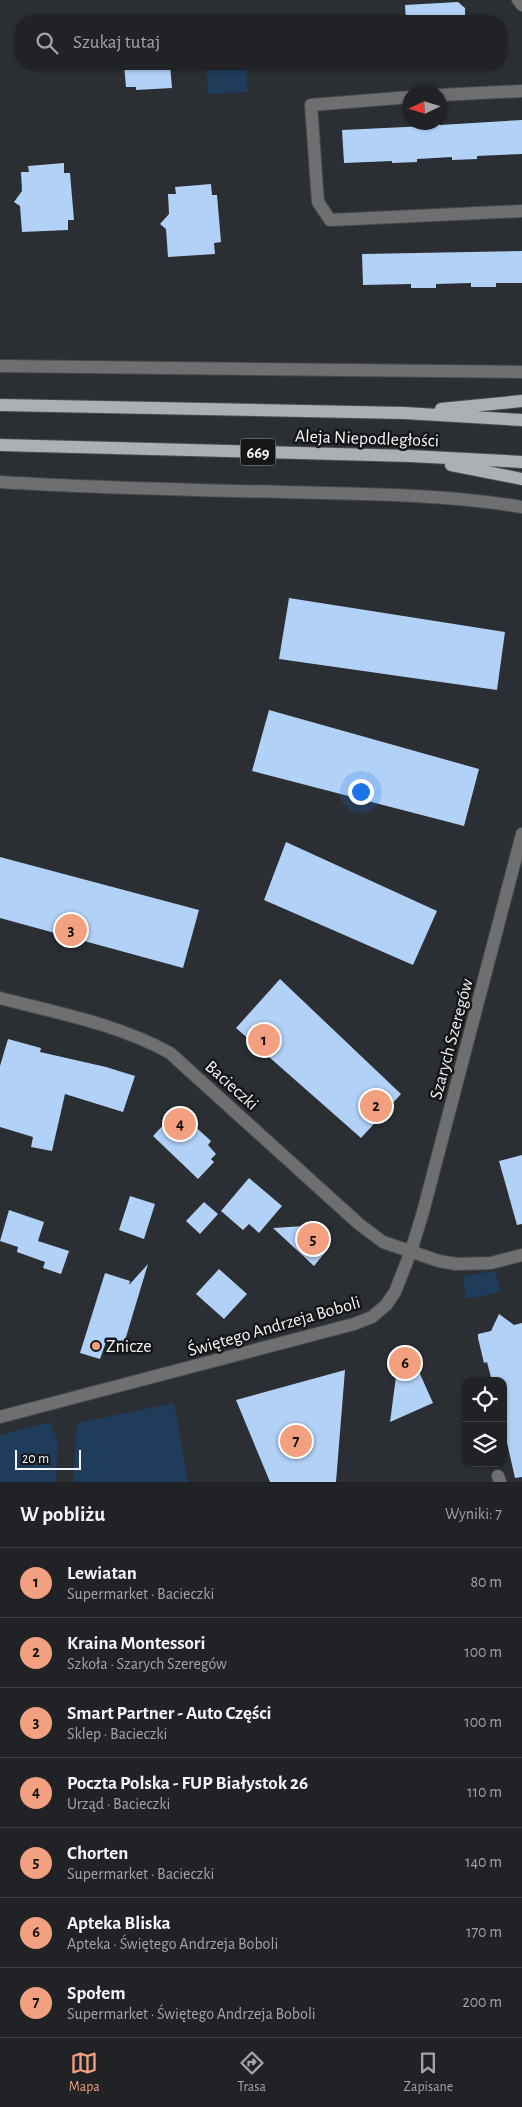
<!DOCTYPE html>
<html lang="pl">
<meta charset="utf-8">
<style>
:root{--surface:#202226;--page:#282a2e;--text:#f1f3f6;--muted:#a2a4a7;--line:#3d3f43;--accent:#f2a07f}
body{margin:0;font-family:"Alegreya Sans",sans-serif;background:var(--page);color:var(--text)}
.controls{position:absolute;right:15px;bottom:15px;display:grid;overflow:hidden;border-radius:10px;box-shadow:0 1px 4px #0004}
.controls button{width:45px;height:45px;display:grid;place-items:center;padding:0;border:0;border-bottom:1px solid var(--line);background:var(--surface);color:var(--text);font:25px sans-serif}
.compass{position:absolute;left:402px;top:85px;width:45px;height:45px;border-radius:50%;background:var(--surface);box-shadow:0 1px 4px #0004;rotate:266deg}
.scale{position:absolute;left:15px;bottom:12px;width:66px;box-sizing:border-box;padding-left:5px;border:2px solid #f2f4f7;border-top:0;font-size:14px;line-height:18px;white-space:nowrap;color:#f2f4f7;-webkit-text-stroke:4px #151618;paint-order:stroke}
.you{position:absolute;left:360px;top:791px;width:18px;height:18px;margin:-12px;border:4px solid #fff;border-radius:50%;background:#1a73e8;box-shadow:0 0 0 8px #1a73e833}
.badge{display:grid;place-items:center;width:32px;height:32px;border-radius:50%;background:var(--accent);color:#111;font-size:16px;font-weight:700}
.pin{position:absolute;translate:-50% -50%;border:2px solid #fff;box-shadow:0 1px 5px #0006}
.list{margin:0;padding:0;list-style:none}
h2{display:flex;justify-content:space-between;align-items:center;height:65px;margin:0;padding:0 20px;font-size:21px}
h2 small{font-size:16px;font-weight:400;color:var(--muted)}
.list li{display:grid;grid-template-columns:32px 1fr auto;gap:15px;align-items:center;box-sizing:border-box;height:70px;padding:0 20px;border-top:1px solid var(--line)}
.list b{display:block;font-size:19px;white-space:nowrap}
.list p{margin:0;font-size:16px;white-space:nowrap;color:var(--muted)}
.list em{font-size:16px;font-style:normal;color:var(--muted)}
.icon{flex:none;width:28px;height:28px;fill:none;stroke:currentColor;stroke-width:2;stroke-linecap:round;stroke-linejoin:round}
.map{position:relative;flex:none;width:522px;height:1482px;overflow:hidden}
.search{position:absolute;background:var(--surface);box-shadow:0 1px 4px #0004;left:15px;right:15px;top:15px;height:55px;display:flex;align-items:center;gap:12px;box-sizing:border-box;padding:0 18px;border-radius:20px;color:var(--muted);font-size:19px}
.sheet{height:555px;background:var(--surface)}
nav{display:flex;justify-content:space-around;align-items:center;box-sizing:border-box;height:70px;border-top:1px solid var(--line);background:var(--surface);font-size:14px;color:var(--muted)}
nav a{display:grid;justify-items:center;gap:2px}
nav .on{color:var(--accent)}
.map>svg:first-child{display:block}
</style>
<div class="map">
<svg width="522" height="1482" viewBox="0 0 522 1482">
<rect width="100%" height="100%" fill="#2b2e32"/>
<path fill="#1f3c5b" d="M206,64H246L248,92L208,94Z
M495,1271L501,1292L466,1299L463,1276Z
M174,1403L188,1482H73L77,1423Z
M50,1422L58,1442L56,1482H0V1435Z"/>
<path fill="#b1d1f7" d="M458,2L465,8V21H406L405,5Z
M124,64H170L172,88L136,90V87H126Z
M522,120V154L477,156V159L452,160V157L417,159V162L392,163V161L344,163L342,130L427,126L428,122H437L440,125Z
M64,163V173H70L74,220H68V230L22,232L20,206L14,202L22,191L21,172H29L28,166Z
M211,184L212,195H217L221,242L214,243L215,254L168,257L166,229L160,224L169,214L168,194H176L175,187Z
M522,251V283H496V287H471V283L436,284V288H411V284L363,285L362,254Z
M289,598L505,632L497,690L279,659Z
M269,710L479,769L464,826L252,771Z
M286,842L437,911L413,965L264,900Z
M0,857L199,910L183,968L0,918Z
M280,979L401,1094L361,1138L236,1028Z
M8,1039L41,1048L40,1052L106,1067L135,1076L123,1112L65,1094L52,1151L31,1147L33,1137L0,1127V1066Z
M177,1117L185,1125L189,1121L211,1141L208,1145L216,1154L211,1159L214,1162L198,1179L153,1136L168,1120L172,1123Z
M522,1155V1224L517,1225L499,1161Z
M249,1178L282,1206L259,1233L249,1224L243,1230L221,1211Z
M130,1196L155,1204L144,1239L119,1230Z
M204,1202L218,1214L200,1234L186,1221Z
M9,1210L44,1222L38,1241L69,1251L61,1274L43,1268L45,1262L17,1252L18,1247L0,1241Z
M320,1225L326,1230L327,1250L314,1266L273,1228Z
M148,1264L123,1347L106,1342L100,1359L80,1353L105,1273L130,1281L129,1285Z
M219,1269L247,1294L224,1319L196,1294Z
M499,1314L514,1325L522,1323V1477L515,1478L506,1438H503V1381H492L487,1362L484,1363L478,1338V1334L491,1331Z
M399,1354L412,1356L433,1403L390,1422Z
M345,1370L336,1482H270L236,1400Z"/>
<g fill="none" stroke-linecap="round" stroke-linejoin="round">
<g stroke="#474a4e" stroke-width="14">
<path id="minor" d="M518,0L522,5
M440,95L522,91
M410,97L311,105L318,202L330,220L522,211
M0,366L522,372
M0,482C95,488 189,490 284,492C363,494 444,494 522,507
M0,998C57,1013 118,1024 170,1053L359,1224L383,1242L439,1261L456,1264L491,1263L522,1255
M0,1417L354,1324L372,1317L386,1305L395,1292L411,1251L423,1212L522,834
M498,1476L500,1482"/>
</g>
<g stroke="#474a4e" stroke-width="14">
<path id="primary" d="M0,405L404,413L522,420
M441,409L522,401
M0,445L410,456L522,462
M451,465L522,479"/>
</g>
<use href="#minor" stroke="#6d6f71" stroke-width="12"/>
<use href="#primary" stroke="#acafb4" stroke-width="12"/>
</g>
<circle fill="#f2a07f" stroke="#151618" stroke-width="2" cx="96" cy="1346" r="5"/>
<g text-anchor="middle" stroke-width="5" stroke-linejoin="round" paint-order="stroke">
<rect fill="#151618" stroke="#b0b1b4" stroke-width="1" x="240.5" y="438.5" width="35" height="27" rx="4"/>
<g font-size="16" font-weight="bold" fill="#f2f4f7">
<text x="258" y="458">669</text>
</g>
<g font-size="18" fill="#f2f4f7" stroke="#151618">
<text transform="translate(367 438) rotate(2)" y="6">Aleja Niepodległości</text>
<text transform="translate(451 1039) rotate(-75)" y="6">Szarych Szeregów</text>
<text transform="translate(232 1085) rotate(42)" y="6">Bacieczki</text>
<text transform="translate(274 1326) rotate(-16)" y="6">Świętego Andrzeja Boboli</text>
</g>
<g font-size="18" fill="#f2f4f7" stroke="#151618" text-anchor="start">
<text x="106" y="1352">Znicze</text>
</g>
</g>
</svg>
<div class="controls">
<button><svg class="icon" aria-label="locate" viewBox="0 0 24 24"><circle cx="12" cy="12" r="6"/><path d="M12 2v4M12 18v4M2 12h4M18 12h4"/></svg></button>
<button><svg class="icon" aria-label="layers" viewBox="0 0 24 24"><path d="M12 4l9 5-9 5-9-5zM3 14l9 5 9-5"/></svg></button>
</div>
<svg class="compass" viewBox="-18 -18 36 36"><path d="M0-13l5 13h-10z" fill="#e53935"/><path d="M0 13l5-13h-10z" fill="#a2a4a7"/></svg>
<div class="scale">20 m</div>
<div class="you"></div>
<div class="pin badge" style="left:264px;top:1040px">1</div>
<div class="pin badge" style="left:376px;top:1106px">2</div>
<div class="pin badge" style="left:71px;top:930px">3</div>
<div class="pin badge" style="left:180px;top:1124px">4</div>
<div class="pin badge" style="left:313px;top:1239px">5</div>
<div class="pin badge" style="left:405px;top:1363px">6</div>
<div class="pin badge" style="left:296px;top:1441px">7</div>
<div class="search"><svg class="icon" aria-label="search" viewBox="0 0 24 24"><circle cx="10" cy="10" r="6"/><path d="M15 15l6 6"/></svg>Szukaj tutaj</div>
</div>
<section class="sheet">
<h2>W pobliżu<small>Wyniki: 7</small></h2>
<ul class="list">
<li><span class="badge">1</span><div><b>Lewiatan</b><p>Supermarket · Bacieczki</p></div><em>80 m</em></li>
<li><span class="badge">2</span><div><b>Kraina Montessori</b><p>Szkoła · Szarych Szeregów</p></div><em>100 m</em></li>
<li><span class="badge">3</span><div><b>Smart Partner - Auto Części</b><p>Sklep · Bacieczki</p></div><em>100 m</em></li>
<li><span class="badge">4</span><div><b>Poczta Polska - FUP Białystok 26</b><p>Urząd · Bacieczki</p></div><em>110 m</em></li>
<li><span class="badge">5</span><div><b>Chorten</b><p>Supermarket · Bacieczki</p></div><em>140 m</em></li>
<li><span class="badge">6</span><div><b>Apteka Bliska</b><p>Apteka · Świętego Andrzeja Boboli</p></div><em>170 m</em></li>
<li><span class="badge">7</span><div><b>Społem</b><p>Supermarket · Świętego Andrzeja Boboli</p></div><em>200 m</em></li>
</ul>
</section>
<nav>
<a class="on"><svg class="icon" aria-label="map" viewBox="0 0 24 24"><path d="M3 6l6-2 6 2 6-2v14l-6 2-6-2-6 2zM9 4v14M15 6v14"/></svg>Mapa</a>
<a><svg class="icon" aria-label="directions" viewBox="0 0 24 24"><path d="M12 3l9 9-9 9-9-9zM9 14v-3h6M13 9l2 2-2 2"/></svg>Trasa</a>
<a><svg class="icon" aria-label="saved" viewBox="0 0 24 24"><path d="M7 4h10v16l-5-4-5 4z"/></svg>Zapisane</a>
</nav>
